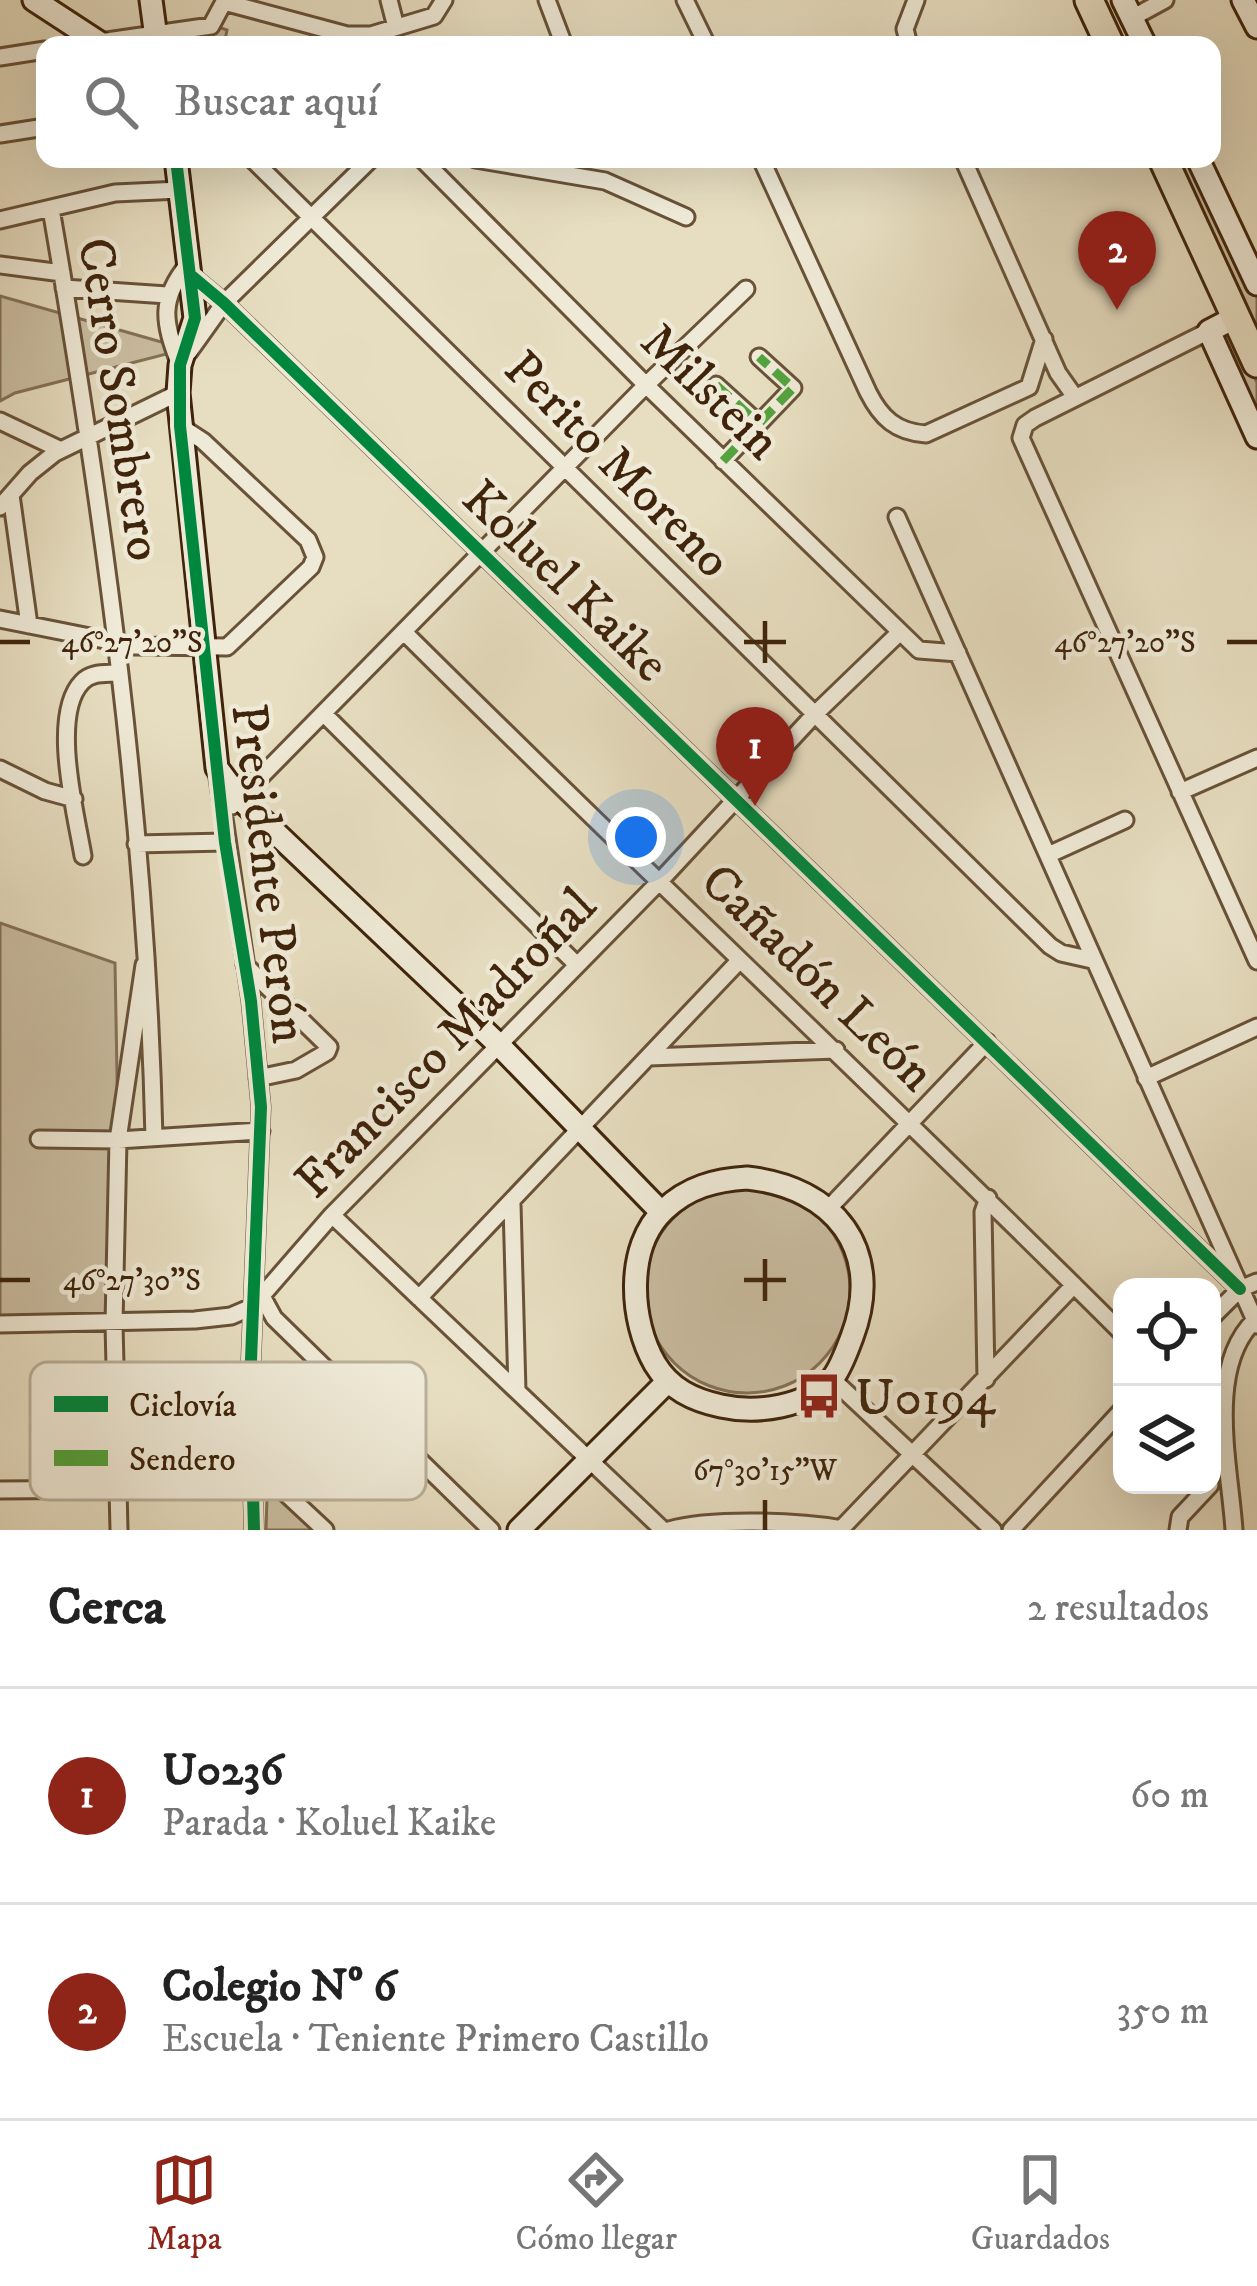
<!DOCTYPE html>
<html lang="es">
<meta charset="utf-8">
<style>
:root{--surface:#fff;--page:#f6f6f6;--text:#222;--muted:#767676;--line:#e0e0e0;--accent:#8f2418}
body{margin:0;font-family:"IM FELL DW Pica",serif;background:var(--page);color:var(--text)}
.controls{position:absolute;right:36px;bottom:36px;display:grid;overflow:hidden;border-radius:24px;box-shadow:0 12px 48px #0002}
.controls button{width:108px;height:108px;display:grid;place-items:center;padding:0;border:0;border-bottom:3px solid var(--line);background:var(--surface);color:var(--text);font:60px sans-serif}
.you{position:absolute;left:636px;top:837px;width:42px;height:42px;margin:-30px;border:9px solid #fff;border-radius:50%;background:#1a73e8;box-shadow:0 0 0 18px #1a73e833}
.badge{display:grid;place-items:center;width:78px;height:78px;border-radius:50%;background:var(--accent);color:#fff;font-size:39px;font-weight:700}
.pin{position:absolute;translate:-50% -99px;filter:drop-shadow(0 3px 6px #0008)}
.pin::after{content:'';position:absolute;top:63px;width:42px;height:36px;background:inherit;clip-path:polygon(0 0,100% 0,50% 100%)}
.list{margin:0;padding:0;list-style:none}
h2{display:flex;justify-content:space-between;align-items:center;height:156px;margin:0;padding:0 48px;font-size:51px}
h2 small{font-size:39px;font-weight:400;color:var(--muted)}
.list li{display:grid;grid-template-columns:78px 1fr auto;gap:36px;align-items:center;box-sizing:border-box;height:216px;padding:0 48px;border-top:3px solid var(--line)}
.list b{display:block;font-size:45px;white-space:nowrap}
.list p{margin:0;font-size:39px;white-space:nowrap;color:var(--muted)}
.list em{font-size:39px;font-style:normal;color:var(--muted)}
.icon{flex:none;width:66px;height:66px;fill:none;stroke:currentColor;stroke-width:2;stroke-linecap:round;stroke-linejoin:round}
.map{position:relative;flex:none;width:1257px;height:1530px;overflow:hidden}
.search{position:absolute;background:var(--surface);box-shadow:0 12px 48px #0002;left:36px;right:36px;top:36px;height:132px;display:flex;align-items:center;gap:30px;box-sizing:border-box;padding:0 42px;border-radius:24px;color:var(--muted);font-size:45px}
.sheet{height:588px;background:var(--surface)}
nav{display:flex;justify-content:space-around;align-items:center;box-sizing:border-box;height:168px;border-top:3px solid var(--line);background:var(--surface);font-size:33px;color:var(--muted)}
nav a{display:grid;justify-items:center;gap:6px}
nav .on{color:var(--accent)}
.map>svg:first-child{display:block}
</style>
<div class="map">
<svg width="1257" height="1530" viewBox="0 0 1257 1530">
<rect width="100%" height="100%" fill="#e7dec1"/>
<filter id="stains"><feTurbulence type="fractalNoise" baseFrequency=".00167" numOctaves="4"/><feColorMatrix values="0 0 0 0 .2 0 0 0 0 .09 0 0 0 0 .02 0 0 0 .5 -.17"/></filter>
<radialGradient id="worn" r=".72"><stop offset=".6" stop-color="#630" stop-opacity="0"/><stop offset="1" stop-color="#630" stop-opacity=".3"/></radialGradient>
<path fill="#cabea2" stroke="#847156" stroke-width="3" d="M212,25L227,30L224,45H161L155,34Z
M1177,159H1193L1257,294V332Z
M0,296L186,349L15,393L0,401Z
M1233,330L1257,383V420L1220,338L1222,333Z
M0,923L115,963L119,1186L114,1324H0Z
M644 1290a103 103 0 1 1 206 0a103 103 0 1 1-206 0Z
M277,1496L314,1530H266L267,1497Z"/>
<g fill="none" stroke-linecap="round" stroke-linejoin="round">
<g stroke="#695238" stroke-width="21">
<path id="street" d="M389,0L396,27
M547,0L564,45
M685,0L707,45
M224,2L347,35H371L434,16L444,0
M1132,18L1165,0
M79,45L211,26L225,0
M909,45L905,29L916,0
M0,57L45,50
M0,134L45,127
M252,159L1050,946L1061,953L1092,960
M422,159L646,385L919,650L958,653
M475,159L605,181L686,217
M761,159L868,392C881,418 896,432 926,434L1029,387L1044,339
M963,159L1058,373L1075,397
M51,209C104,516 147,827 154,1138
M0,220L115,193L180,190
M0,265L62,273
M193,277L224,303L1240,1289
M64,288L167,295
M1209,331L1035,418L1025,425L1021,438L1257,961
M189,352L224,303L371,159
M180,365C163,322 159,299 189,263
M716,385L759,424
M0,421L61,450
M723,461L793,388L759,357
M11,495L29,625
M0,507L30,473L55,453L178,393
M897,517L1257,1325
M0,619L135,646L227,647L311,567L315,557L308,540L203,441L180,426
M404,632C641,868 885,1096 1122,1333
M325,715L576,964
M0,769L45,791L74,799
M217,771L251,1001L261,1107L250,1385L254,1530
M1180,792L1257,758
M232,806L646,385L746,289
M136,844L225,842
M1048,855L1125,820
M83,856C76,814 50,715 82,682C91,672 105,674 118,673
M245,965L329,1047L327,1052L296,1070L258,1078
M649,1057L836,1050
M1146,1078L1257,1027
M39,1139L118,1140L261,1131
M512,1204L517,1391
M829,1208L987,1042
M332,1215L663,1530
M262,1296L274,1318L491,1530
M419,1298L739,961
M1212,1317L1240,1289L1257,1282
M0,1324L195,1320L231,1316L252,1307L332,1215L660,881L814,715L900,632
M832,1379L993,1530
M986,1379L983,1212L988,1198
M252,1462L325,1530
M0,1490L253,1488
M119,1530L114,1324L118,1140L144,965
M669,1530C711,1518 798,1521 842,1529
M840,1530L1074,1285
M1011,1530L1122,1410
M1178,1530L1180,1517L1210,1485
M1234,1530C1230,1467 1205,1368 1255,1320"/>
</g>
<g stroke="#3f240b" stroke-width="27">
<path id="secondary" d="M34,0L103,45
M151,0L157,45
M1123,0L1145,45
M1243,0L1257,27
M176,159L195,318L180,365L178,393L217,768L241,800L499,1045L661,1212
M1198,159L1257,284
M1236,317L1209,331L1257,437
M747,1178C834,1187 885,1250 852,1337C847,1350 841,1368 832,1379C807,1407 757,1414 721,1406C693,1400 670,1389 655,1364C630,1321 625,1247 664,1210C688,1187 715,1180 747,1178Z
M519,1530L666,1383"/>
</g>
<g stroke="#3f240b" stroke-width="33">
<path id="highway" d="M1089,0L1110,45
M1163,159L1257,363"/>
</g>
<use href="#street" stroke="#efead7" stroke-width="15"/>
<use href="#secondary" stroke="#efead7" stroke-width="21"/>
<use href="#highway" stroke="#e7dec1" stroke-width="27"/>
<path stroke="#54a33e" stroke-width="9" stroke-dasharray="18 9" stroke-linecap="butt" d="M716,385L759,424
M723,461L793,388L759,357"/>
<g stroke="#efead7" stroke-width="20">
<path id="cycleway" d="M176,159L195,318L180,365V426L225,842L251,1001L261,1107L250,1385L254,1530
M193,277L224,303L1240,1289"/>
</g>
<use href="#cycleway" stroke="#00873e" stroke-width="12"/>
</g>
<path fill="none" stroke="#3f240b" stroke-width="4.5" d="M765,621V663M0,642H30M744,642H786M1227,642H1257M765,1259V1301M0,1280H30M744,1280H786M765,1500V1530"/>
<defs>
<g id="bus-bare" transform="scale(3.6)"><path d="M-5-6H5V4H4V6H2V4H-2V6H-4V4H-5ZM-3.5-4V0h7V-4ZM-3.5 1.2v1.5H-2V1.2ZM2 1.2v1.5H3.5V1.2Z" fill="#8f2418" stroke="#efead7" stroke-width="2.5" paint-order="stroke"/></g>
</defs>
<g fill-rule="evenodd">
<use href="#bus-bare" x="819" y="1396"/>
</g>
<g text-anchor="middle" stroke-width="9" stroke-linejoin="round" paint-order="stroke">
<g font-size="51" fill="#3f240b" stroke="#efead7">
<text transform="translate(712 390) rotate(44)" y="18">Milstein</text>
<text transform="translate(122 399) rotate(81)" y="18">Cerro Sombrero</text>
<text transform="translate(619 463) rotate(45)" y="18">Perito Moreno</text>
<text transform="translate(567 580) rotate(44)" y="18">Koluel Kaike</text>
<text transform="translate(271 873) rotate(83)" y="18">Presidente Perón</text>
<text transform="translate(819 976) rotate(44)" y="18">Cañadón León</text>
<text transform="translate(444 1042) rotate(-46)" y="18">Francisco Madroñal</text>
</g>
<g font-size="51" fill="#3f240b" stroke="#efead7" text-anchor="start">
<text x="855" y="1414">U0194</text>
</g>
</g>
<rect x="30" y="1362" width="396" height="138" rx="18" fill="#efead7" stroke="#baaf9a" stroke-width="3"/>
<rect x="54" y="1396" width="54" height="16" fill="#00873e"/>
<rect x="54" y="1450" width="54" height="16" fill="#54a33e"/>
<g font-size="33" fill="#3f240b">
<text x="129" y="1416">Ciclovía</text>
<text x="129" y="1470">Sendero</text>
</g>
<g font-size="30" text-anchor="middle" fill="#3f240b" stroke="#efead7" stroke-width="9" stroke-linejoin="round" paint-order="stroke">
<text x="132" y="652">46°27'20"S</text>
<text x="1125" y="652">46°27'20"S</text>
<text x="132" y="1290">46°27'30"S</text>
<text x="765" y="1480">67°30'15"W</text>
</g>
<rect width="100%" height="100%" filter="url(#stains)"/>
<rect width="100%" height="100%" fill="url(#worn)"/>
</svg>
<div class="controls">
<button><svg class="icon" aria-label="locate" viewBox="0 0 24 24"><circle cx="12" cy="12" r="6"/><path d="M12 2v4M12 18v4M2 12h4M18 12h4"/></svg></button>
<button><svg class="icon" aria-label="layers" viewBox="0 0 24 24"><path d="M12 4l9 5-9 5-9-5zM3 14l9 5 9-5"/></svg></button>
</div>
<div class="you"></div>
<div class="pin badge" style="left:755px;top:806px">1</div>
<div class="pin badge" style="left:1117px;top:310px">2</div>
<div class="search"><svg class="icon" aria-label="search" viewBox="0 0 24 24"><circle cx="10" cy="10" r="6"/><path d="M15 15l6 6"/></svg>Buscar aquí</div>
</div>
<section class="sheet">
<h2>Cerca<small>2 resultados</small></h2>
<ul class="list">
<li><span class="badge">1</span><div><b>U0236</b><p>Parada · Koluel Kaike</p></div><em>60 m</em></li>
<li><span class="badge">2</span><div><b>Colegio Nº 6</b><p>Escuela · Teniente Primero Castillo</p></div><em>350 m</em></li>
</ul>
</section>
<nav>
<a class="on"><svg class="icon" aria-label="map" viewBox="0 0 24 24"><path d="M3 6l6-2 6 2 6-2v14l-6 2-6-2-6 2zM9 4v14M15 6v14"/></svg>Mapa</a>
<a><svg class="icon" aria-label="directions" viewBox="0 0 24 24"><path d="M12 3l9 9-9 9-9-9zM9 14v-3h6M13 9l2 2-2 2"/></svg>Cómo llegar</a>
<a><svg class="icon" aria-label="saved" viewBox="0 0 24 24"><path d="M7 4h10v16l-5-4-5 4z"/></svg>Guardados</a>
</nav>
